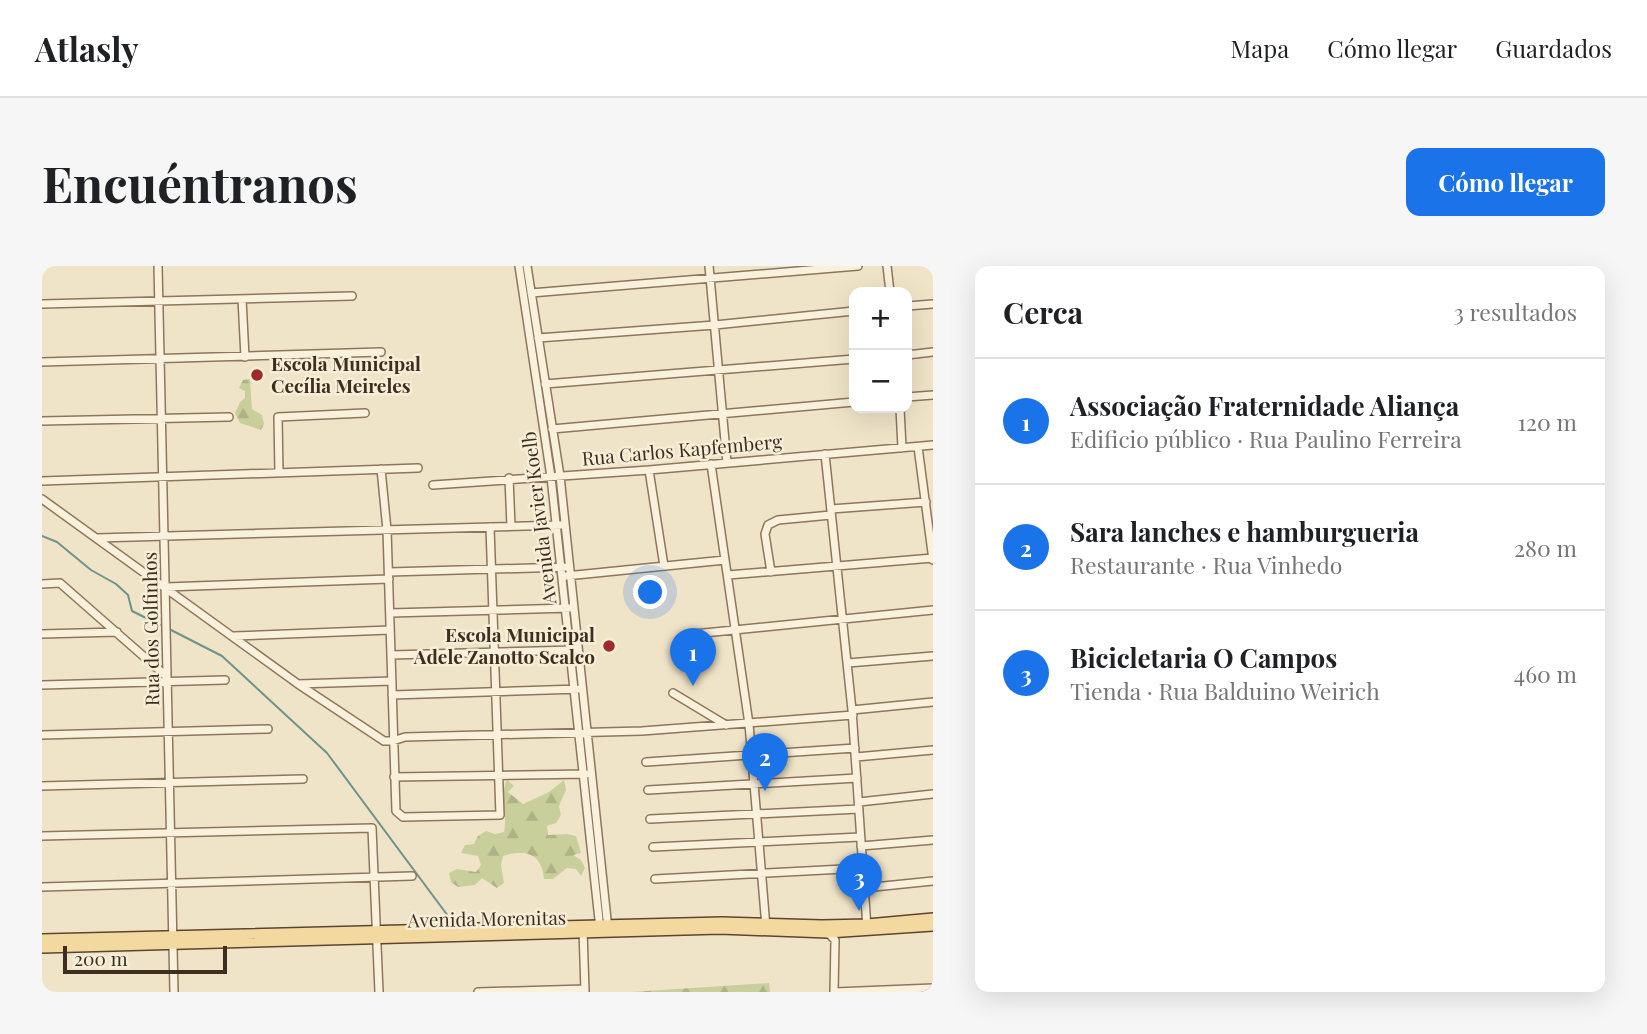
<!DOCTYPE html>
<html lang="es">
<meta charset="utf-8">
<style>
:root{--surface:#fff;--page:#f6f6f6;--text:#202124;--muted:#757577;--line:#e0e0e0;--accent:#1a73e8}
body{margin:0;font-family:"Playfair Display",serif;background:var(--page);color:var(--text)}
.controls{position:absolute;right:21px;top:21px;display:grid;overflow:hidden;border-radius:14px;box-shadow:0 7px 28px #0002}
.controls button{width:63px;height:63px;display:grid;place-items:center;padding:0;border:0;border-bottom:2px solid var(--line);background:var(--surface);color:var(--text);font:35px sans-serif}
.scale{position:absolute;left:21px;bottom:18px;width:164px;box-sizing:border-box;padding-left:7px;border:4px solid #3d2e20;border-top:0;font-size:19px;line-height:24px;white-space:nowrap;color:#3d2e20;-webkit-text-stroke:5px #f7eed8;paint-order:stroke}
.you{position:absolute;left:609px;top:327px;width:24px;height:24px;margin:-18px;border:5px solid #fff;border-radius:50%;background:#1a73e8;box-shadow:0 0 0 10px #1a73e833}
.badge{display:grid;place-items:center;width:46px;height:46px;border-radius:50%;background:var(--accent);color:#fff;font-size:23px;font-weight:700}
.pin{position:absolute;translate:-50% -58px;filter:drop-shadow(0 2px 4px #0008)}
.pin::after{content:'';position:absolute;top:37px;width:24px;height:21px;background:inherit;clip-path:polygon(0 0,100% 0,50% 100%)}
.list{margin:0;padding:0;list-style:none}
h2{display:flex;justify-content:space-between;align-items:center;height:91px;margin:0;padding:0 28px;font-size:30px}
h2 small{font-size:23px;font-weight:400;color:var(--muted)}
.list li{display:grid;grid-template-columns:46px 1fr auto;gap:21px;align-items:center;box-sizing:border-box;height:126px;padding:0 28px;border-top:2px solid var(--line)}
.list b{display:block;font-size:26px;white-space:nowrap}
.list p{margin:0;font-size:23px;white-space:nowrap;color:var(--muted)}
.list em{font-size:23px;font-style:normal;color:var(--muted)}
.map{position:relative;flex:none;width:891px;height:726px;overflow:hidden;border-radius:14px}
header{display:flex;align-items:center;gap:42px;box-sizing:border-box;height:98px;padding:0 35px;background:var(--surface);border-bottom:2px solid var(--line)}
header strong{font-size:33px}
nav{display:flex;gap:38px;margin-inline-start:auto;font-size:24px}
.intro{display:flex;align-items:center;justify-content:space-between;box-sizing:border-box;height:168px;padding:0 42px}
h1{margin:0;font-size:49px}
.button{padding:18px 32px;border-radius:14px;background:var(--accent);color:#fff;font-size:24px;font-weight:700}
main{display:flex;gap:42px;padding:0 42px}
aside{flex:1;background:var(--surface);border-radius:14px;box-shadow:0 7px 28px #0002}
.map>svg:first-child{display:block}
</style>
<header>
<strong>Atlasly</strong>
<nav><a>Mapa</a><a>Cómo llegar</a><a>Guardados</a></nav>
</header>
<div class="intro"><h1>Encuéntranos</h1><a class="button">Cómo llegar</a></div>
<main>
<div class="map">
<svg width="891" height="726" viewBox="0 0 891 726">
<defs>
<pattern id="forest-firs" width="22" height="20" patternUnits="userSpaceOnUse" patternTransform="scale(1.75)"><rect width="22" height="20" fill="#c9cf9b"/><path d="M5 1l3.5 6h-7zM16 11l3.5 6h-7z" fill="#aeb285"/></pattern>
</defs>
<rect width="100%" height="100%" fill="#f0e4c8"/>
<path fill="url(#forest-firs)" d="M208,113L210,143L220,149L222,158L219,164L198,157L193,147L198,136L203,132V125L197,122L201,114Z
M465,514L472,520L466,526L481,538L507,526L522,514L524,524L517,540L519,549L514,557L505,560L506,569L525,568L534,570L539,587L531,589L539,594L543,602L539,610L534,603L525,602L511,613H502C500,588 484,583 461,590L459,599L462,617L455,622L440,612L433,619L416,621L409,616L407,607L415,603L434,606L439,599L436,590L419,587L423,579L432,578L436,570L444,565L453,568L462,566C466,548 457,530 465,514Z
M727,717L728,726H589Z"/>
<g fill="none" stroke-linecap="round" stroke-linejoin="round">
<path stroke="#6f938a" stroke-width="2" d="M0,270L15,276L49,304L74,318L86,329L90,345L120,360
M129,364L180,390L285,487L409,654"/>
<g stroke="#8d765c" stroke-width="10">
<path id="minor" d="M116,0L132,726
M477,0L509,211L558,663
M485,0L518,210L566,663
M667,0L685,197
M845,0L848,26
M489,27L816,0
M200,33L203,91
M0,38L310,30
M865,40L891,38
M496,72L673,59L812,45
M865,89L891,86
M0,96L339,86
M503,118L812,93
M865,131L891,129
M858,142L860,182
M0,155L187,151
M510,163L812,136
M876,181L891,294
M783,188L810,444L825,662
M669,198L707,458L724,661
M339,203L345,264L354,545L361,551L458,549L448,261
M607,204L622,300
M237,207L236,151L323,147
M467,212L469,260
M0,215L376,202
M391,219L607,204L891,179
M0,233L256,418L342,475H351L363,471L600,465L811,449
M789,243L884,236
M55,272L519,259
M347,306L524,301
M729,306L723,268L726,259L736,254L789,249
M686,309L891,292
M524,310L683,294
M0,318L18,317L124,410
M124,321L347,313
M348,347L528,342
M0,368L75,366
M652,368L891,344
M192,370L348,364
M349,389L533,384
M806,397L891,390
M256,418L350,415
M0,419L183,414
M631,427L684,459
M350,429L537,423
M810,444L891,436
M0,469L226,463
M814,491L891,484
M604,496L813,482
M352,511L544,508
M0,520L261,513
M606,524L815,512
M817,536L891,528
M608,553L817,543
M0,570L330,562L337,726
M819,580L891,574
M611,581L818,571
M613,613L821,602
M0,621L370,610
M822,622L891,615
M541,664L543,725
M786,667L793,674L792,726
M436,726L543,723
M793,726L891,722"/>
</g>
<g stroke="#5b4430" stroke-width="12">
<path id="major" d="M0,673L680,656L780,659L825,658L891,652
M0,682L678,663L786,667L891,660"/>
</g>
<use href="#minor" stroke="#faf1dc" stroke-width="7"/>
<use href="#major" stroke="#f3d9a0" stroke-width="9"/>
</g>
<g fill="#9e2a2b" stroke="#f7eed8" stroke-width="2.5">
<circle cx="215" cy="109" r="7"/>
<circle cx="567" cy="380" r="7"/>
</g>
<g text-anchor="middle" stroke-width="5" stroke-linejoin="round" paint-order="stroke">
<g font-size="19" font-weight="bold" fill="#3d2e20" stroke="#f7eed8" text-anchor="start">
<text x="229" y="105">Escola Municipal<tspan x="229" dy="22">Cecília Meireles</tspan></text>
<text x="553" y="376" text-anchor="end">Escola Municipal<tspan x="553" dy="22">Adele Zanotto Scalco</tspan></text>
</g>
<g font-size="19" fill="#3d2e20" stroke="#f7eed8">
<text transform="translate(640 184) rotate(-5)" y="7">Rua Carlos Kapfemberg</text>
<text transform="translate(497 252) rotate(-97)" y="7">Avenida Javier Koelb</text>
<text transform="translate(109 363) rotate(-91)" y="7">Rua dos Golfinhos</text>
<text transform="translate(445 653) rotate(-1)" y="7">Avenida Morenitas</text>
</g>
</g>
</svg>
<div class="controls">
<button>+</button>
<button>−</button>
</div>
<div class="scale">200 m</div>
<div class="you"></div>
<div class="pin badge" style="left:651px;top:420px">1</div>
<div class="pin badge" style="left:723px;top:525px">2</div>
<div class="pin badge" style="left:817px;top:645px">3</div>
</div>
<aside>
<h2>Cerca<small>3 resultados</small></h2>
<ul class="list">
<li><span class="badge">1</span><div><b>Associação Fraternidade Aliança</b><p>Edificio público · Rua Paulino Ferreira</p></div><em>120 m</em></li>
<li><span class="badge">2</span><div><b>Sara lanches e hamburgueria</b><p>Restaurante · Rua Vinhedo</p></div><em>280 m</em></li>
<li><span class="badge">3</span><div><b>Bicicletaria O Campos</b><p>Tienda · Rua Balduino Weirich</p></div><em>460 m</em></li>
</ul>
</aside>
</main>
